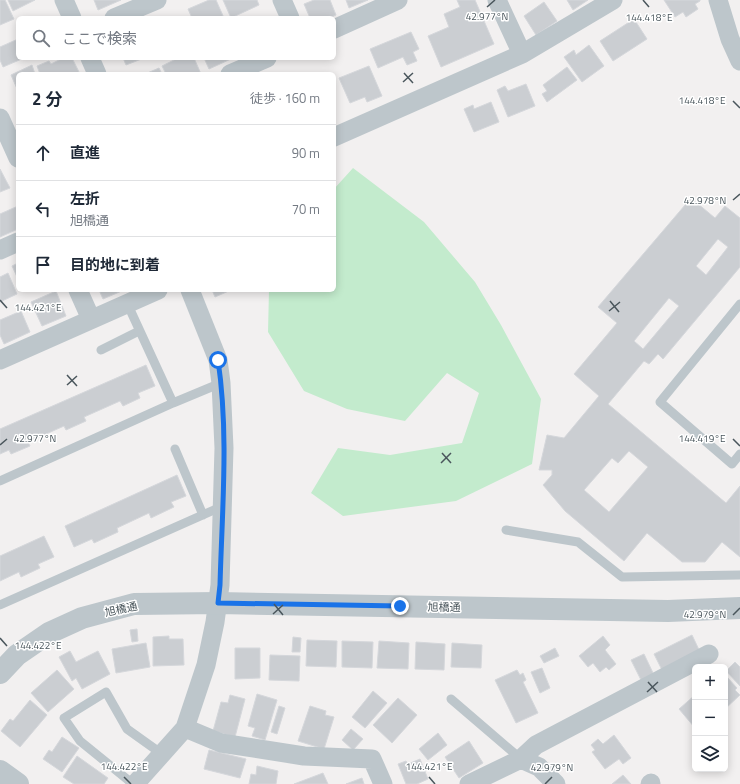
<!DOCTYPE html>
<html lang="ja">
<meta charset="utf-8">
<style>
:root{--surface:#fff;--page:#f2f2f3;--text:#1f2937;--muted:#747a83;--line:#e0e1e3}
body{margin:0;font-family:"Titillium Web","Noto Sans JP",sans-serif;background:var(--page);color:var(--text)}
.controls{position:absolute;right:12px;bottom:12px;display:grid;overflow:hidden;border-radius:6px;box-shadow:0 2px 10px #0003}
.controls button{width:36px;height:36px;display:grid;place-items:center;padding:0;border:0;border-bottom:1px solid var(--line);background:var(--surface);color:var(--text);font:20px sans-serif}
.stop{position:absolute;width:12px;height:12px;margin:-9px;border:3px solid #1a73e8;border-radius:50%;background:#fff}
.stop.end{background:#1a73e8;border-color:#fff;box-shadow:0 1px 4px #0008}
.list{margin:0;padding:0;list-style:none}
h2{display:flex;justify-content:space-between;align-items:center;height:52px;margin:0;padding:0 16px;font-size:17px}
h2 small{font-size:13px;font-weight:400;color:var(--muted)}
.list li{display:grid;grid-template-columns:26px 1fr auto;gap:12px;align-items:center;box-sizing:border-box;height:56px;padding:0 16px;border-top:1px solid var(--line)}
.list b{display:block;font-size:15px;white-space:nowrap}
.list p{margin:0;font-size:13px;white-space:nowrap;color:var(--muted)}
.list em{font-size:13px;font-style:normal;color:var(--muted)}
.icon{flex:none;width:22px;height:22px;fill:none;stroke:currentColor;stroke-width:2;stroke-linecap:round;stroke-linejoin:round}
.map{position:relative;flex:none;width:740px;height:784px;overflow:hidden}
.search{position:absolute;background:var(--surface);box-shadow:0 2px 10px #0003;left:16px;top:16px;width:320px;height:44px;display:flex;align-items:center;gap:10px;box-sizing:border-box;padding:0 14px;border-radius:6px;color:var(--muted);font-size:15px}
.panel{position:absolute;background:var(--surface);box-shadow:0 2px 10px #0003;left:16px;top:72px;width:320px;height:220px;border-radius:6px}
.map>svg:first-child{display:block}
</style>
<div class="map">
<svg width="740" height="784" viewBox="0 0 740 784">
<rect width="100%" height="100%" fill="#f2f0f0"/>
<path fill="#c3ebcd" d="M353,168L424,222L475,282L501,325L541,399L532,464L456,501L343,516L311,493L338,448L390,455L462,443L479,393L447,373L405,421L347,409L304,391L268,332L269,290H334V189Z"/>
<path fill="#cbced2" stroke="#d5d7db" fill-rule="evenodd" d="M0,0H5L14,19L0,25Z
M8,0H35L13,11Z
M94,0H121L98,10Z
M209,0H216L224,18H192L188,9Z
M223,0H257L259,5L231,18Z
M314,0H330L336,15L329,18H310L304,4Z
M346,0H368L349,8Z
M457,0H475L494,44L441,67L428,36L449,27L444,14L460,7Z
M567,0H588L573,10Z
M664,0H700V1L695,4L698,9L686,17L683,12L675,17Z
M544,2L557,21L536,35L524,16Z
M634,19L647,39L613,61L600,41Z
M411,32L419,49L413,52L417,61L407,65L403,57L378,68L370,49Z
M18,39V58H24L3,67L0,60V47Z
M589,45L604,66L582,82L564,57L574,50L576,55Z
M63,58H72L80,74H40L37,66L49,61L51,64Z
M123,58H144L126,65Z
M178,58H194L201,74H166L162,66Z
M204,58H233L209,69Z
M32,65L35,74H18V91L11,75Z
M369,66L382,96L367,102L365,97L350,103L339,78Z
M567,67L577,80L547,102L542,94L547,91L543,85Z
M159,68L162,74H145Z
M526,84L535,106L508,117L497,90L505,86L508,91Z
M491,102L499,122L474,132L464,109L473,105L474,109Z
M0,169L10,188L0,192Z
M691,198L715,218L725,206L740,218V267L663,359L658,354L649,364L644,361L608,404L726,503L740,486V557L722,542L705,562H682L647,533L624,561L565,511L543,485L552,475V470H539L547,435L564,438L599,396L574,374L617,323L598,307ZM718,239L728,247L706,275L696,266ZM669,298L679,306L643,349L634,341ZM629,451L648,467L609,512L584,490L612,458L618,463Z
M18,206V229L0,237V214Z
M18,263V279L12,266Z
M8,273L17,294L0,302V277Z
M99,290H124L103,299Z
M212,290H231L215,297Z
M56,291L66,316L42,326L31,302Z
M21,311L30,332L4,344L0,335V320Z
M146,365L155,386L138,393L140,398L123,406L120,401L84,417L86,421L66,430L64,426L28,442L30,446L11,454L9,450L0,454V429Z
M177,475L186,496L171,502L174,507L151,518L149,513L117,528L118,532L94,543L92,539L74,547L65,526Z
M44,536L54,557L38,564L40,568L21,577L19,572L0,581V556Z
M137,629L138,641L132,642L130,630Z
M692,635L701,654L663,672L654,654Z
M169,636V639H183L184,665L153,666V637Z
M603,636L610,645L605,650L616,664L609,670L606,667L600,672L593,663L588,667L579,656Z
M293,637L301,638L300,652H292Z
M307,640L337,641L336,667L306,666Z
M342,641L373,642L372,668L342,667Z
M379,641L409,643L408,669L377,668Z
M416,642L445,644L444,670L415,669Z
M146,643L150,667L116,673L112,649Z
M452,643L482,645L481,668L451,667Z
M235,648H260V678L235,679Z
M555,648L559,656L544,663L540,656Z
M70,651L76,662L98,651L110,674L82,689L76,678L72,681L59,657Z
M644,654L654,675L641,680L631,660Z
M270,655L300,656L299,681L269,680Z
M735,662L740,667V686L726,671Z
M542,668L550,688L540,693L531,672Z
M57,670L74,689L48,712L31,693Z
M517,670L520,675L523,673L526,680L523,682L538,713L516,723L495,680Z
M727,677L737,688L735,690L740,695L725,709V679Z
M373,691L387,703L365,728L352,717Z
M257,694L277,700L265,740L252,736L255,728L248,726Z
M230,695L245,699L235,737L213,731L221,702L228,703Z
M695,695V728L679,709Z
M398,698L417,715L392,743L373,725Z
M30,700L47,715L20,747L1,731L10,719L13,721Z
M279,706L285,708L277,734L271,732Z
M310,706L326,711L325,715L334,717L324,749L298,741Z
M351,729L363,739L353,750L342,740Z
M438,733L447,745L428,760L419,749Z
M614,735L631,758L623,764L619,759L605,769L592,752L595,750L591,745L598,739L603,744Z
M62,737L79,748L62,772L43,759L49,750L52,752Z
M469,741L483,763L459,778L445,757Z
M209,750L246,759L240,778L204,769Z
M77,756L108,778L104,784H74L63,777Z
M420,759L428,779L417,784H406L398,764L406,761L408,764Z
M257,766L278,771L276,784H249L251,774L256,775Z
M323,773L328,784H294Z
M623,775L631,784H612Z
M362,778L364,784H346Z"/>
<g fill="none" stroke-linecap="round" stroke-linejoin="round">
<path stroke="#bdc6cb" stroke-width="9" d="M127,303L173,403
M740,304L660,402L732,464L740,454
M101,350L139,331
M175,449L203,515
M0,481L173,403L221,383
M506,530L578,542L622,577L740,575
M0,605L223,506
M451,699L521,759
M133,784L80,741L64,718L106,692L127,729L162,754"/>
<path stroke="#bdc6cb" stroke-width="19" d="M64,0L72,18
M282,0L290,18
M497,0L522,54
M718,0L730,39L740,61
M114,18L157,0
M334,29L398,0
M90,58L97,74
M230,74L267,58
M0,118L18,158
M334,137L522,54L613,0
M0,250L18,242
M78,290L91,319
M0,360L158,290
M185,728L221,743L304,756L372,759L383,784
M521,759L539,767L556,784
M135,784L185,728L206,665L215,622L220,585L224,448L221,383L218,360L190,290
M469,784L521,759L536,745L709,654
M650,784L651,783"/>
<path stroke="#bdc6cb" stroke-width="22" d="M0,673L17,655L49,633L82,618L134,604L218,603L668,611L740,608
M0,771L18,784"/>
</g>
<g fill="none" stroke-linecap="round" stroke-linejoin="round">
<path stroke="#1a73e8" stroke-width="5" d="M218,360C229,434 222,510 220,585L218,603L400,606"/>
</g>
<path fill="none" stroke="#4a565c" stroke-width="1.5" d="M643,0L649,7M487,7L495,0M404,73L413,83M403,82L413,73M733,101L740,108M733,200L740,194M0,300L7,308M610,301L619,312M609,311L620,302M67,375L77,386M67,385L77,376M733,439L740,446M0,445L7,439M442,453L451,463M441,463L451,453M274,604L283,615M273,614L283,605M733,615L740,608M0,638L7,646M648,682L657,692M647,692L658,682M124,777L131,784M429,777L435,784M545,784L552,777"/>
<g text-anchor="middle" stroke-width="3" stroke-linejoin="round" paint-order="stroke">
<g font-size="11" fill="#4a565c" stroke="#fff">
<text transform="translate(444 607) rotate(1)" y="4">旭橋通</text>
<text transform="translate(121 609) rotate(-12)" y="4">旭橋通</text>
</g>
</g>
<g font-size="10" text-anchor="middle" fill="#4a565c" stroke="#fff" stroke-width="3" stroke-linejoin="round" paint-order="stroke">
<text x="487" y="20">42.977°N</text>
<text x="649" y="21">144.418°E</text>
<text x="702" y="104">144.418°E</text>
<text x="705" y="204">42.978°N</text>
<text x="38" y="311">144.421°E</text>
<text x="35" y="442">42.977°N</text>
<text x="702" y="442">144.419°E</text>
<text x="705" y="618">42.979°N</text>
<text x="38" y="649">144.422°E</text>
<text x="124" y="770">144.422°E</text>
<text x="429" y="770">144.421°E</text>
<text x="552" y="771">42.979°N</text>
</g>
</svg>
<div class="controls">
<button>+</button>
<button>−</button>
<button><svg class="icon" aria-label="layers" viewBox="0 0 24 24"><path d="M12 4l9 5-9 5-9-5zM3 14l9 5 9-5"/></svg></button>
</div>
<div class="stop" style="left:218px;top:360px"></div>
<div class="stop end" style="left:400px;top:606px"></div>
<div class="search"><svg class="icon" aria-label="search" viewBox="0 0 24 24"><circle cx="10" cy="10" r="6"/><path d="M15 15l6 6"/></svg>ここで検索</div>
<section class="panel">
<h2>2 分<small>徒歩 · 160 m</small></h2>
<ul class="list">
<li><svg class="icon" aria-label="ahead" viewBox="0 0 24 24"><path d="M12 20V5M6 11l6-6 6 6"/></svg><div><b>直進</b></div><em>90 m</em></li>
<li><svg class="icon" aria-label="left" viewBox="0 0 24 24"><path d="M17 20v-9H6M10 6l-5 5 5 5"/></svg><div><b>左折</b><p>旭橋通</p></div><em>70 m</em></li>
<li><svg class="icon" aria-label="arrive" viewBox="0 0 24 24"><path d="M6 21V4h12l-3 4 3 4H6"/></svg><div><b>目的地に到着</b></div></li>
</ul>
</section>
</div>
